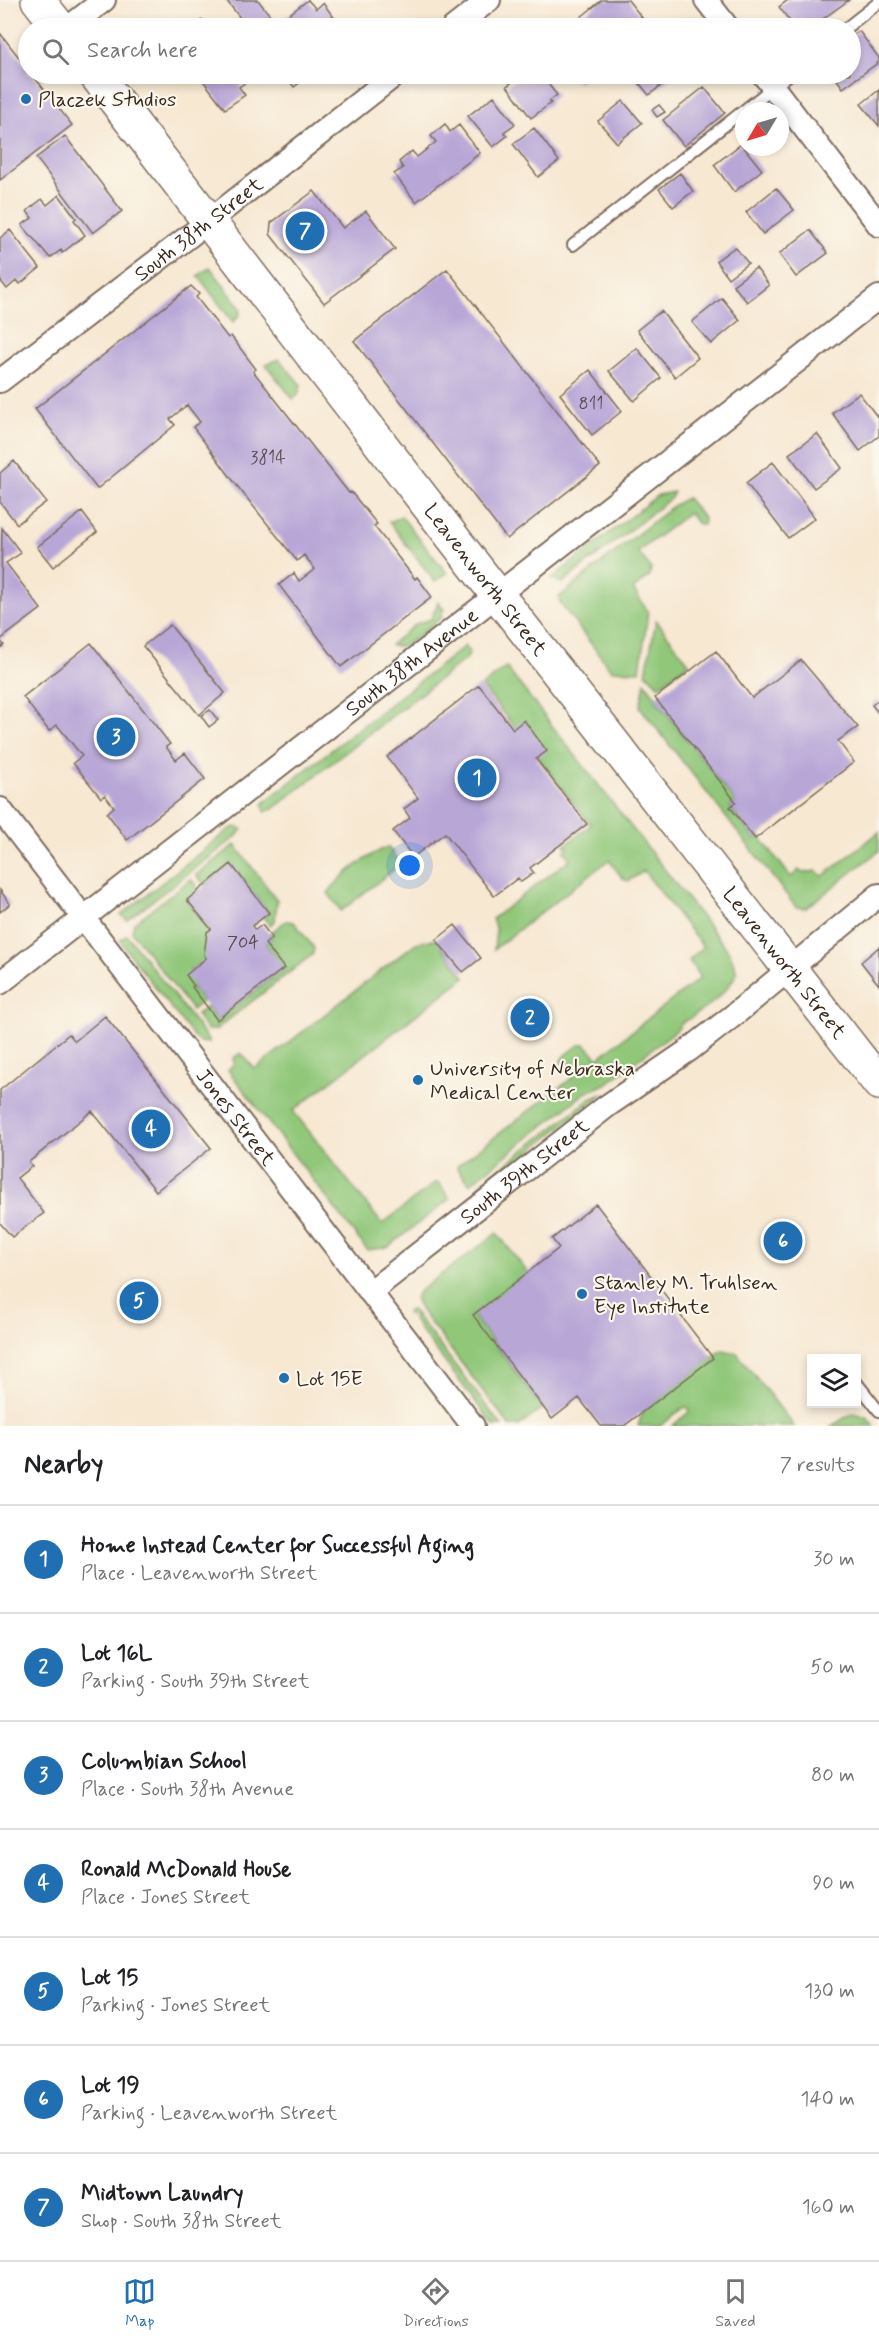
<!DOCTYPE html>
<meta charset="utf-8">
<style>
:root{--surface:#fff;--page:#f2f2f2;--text:#202124;--muted:#757577;--line:#e0e0e0;--accent:#1f6fb2}
body{margin:0;font-family:Mynerve,sans-serif;background:var(--page);color:var(--text)}
.controls{position:absolute;right:18px;bottom:18px;display:grid;overflow:hidden;border-radius:0px;box-shadow:0 3px 9px #0003}
.controls button{width:54px;height:54px;display:grid;place-items:center;padding:0;border:0;border-bottom:2px solid var(--line);background:var(--surface);color:var(--text);font:30px sans-serif}
.compass{position:absolute;left:735px;top:102px;width:54px;height:54px;border-radius:50%;background:var(--surface);box-shadow:0 3px 9px #0003;rotate:232deg}
.you{position:absolute;left:410px;top:866px;width:21px;height:21px;margin:-15px;border:4px solid #fff;border-radius:50%;background:#1a73e8;box-shadow:0 0 0 9px #1a73e833}
.badge{display:grid;place-items:center;width:39px;height:39px;border-radius:50%;background:var(--accent);color:#fff;font-size:20px;font-weight:700}
.pin{position:absolute;translate:-50% -50%;border:3px solid #fff;box-shadow:0 2px 6px #0006}
.list{margin:0;padding:0;list-style:none}
h2{display:flex;justify-content:space-between;align-items:center;height:78px;margin:0;padding:0 24px;font-size:26px}
h2 small{font-size:20px;font-weight:400;color:var(--muted)}
.list li{display:grid;grid-template-columns:39px 1fr auto;gap:18px;align-items:center;box-sizing:border-box;height:108px;padding:0 24px;border-top:2px solid var(--line)}
.list b{display:block;font-size:22px;white-space:nowrap}
.list p{margin:0;font-size:20px;white-space:nowrap;color:var(--muted)}
.list em{font-size:20px;font-style:normal;color:var(--muted)}
.icon{flex:none;width:33px;height:33px;fill:none;stroke:currentColor;stroke-width:2;stroke-linecap:round;stroke-linejoin:round}
.map{position:relative;flex:none;width:879px;height:1426px;overflow:hidden}
.search{position:absolute;background:var(--surface);box-shadow:0 3px 9px #0003;left:18px;right:18px;top:18px;height:66px;display:flex;align-items:center;gap:15px;box-sizing:border-box;padding:0 21px;border-radius:33px;color:var(--muted);font-size:22px}
.sheet{height:834px;background:var(--surface)}
nav{display:flex;justify-content:space-around;align-items:center;box-sizing:border-box;height:84px;border-top:2px solid var(--line);background:var(--surface);font-size:16px;color:var(--muted)}
nav a{display:grid;justify-items:center;gap:3px}
nav .on{color:var(--accent)}
.map>svg:first-child{display:block}
</style>
<div class="map">
<svg width="879" height="1426" viewBox="0 0 879 1426">
<rect width="100%" height="100%" fill="#fbf7ec"/>
<filter id="ink" filterUnits="userSpaceOnUse"><feTurbulence type="fractalNoise" baseFrequency=".0167" numOctaves="2"/><feDisplacementMap in="SourceGraphic" scale="12" xChannelSelector="R" yChannelSelector="G"/><feConvolveMatrix kernelMatrix="1 2 1 2 8 2 1 2 1" color-interpolation-filters="sRGB"/></filter>
<filter id="wash" filterUnits="userSpaceOnUse"><feTurbulence type="fractalNoise" baseFrequency=".008" numOctaves="4" result="noise"/><feDisplacementMap in="SourceGraphic" scale="24" xChannelSelector="R" yChannelSelector="G"/><feGaussianBlur stdDeviation="1.35" result="paint"/><feColorMatrix in="noise" values="0 0 0 0 0 0 0 0 0 0 0 0 0 0 0 0 0 1.4 0 .05"/><feComposite in="paint" operator="in"/></filter>
<g filter="url(#wash)">
<rect width="100%" height="100%" fill="#f7e8d2"/>
<path fill="#90c779" stroke="#66784c" stroke-width="1.5" d="M210,267L241,309L239,316L233,322L198,276Z
M279,359L301,385L298,395L293,399L266,365Z
M674,492L671,498L562,583L552,578L658,495Z
M687,498L704,519L703,525L698,524L689,513L638,552L651,568L650,576L633,589L648,612L640,671L611,670L560,603L559,597L674,505Z
M401,516L447,573L435,582L389,522Z
M438,602L444,610L442,612V617C430,626 405,653 390,645L416,624L431,619Z
M656,620L689,663L659,686L646,673Z
M465,646L469,652L468,657L274,808L265,812L263,804L267,800Z
M506,667L730,953L737,973C728,991 710,1006 692,1017C686,1021 681,1021 678,1029L606,1084L585,1093L470,1184L457,1168L458,1165L572,1078L561,1063L562,1058L579,1045L585,1044L598,1058L700,978L689,960L703,947L644,871L628,881L623,879L609,860L494,949L496,930L492,919L570,859L564,851L568,848L565,845L591,825L482,686Z
M645,682L656,697L655,699L736,802L730,807L755,839L759,836L791,877L799,870L802,873L816,871L823,876L879,832V851L806,908L796,907L640,707Z
M235,827L242,829L236,837L127,920L121,915L230,829Z
M235,845L277,900L275,921L270,925L264,917L269,913L231,864L204,885L196,875Z
M388,847L401,864L341,911L328,893C339,877 369,854 388,847Z
M191,879L199,890L187,900L219,940L207,959L190,970L194,986L192,988L203,1001L192,1010L132,932L134,923Z
M286,921L294,922L314,948L313,954L215,1030H207L196,1015L207,1007L217,1020L284,969L265,944L272,938L269,934Z
M127,935L206,1037L209,1043L199,1042L196,1040L124,947L120,940Z
M436,939L465,977L293,1111L382,1224L435,1183H439L450,1199L389,1246L384,1248L367,1250L228,1070L234,1064L233,1058L241,1053L255,1069L416,943Z
M603,1094L485,1187L477,1189L480,1184L590,1099Z
M497,1233L528,1273L473,1316L543,1408L519,1426H510L421,1311L415,1298L418,1292Z
M412,1309L416,1315L502,1426H494L420,1330L413,1320L415,1317L408,1315L407,1312Z
M722,1350L737,1353L794,1426H672L689,1412L688,1408L685,1407L660,1426H638L643,1411Z
M853,1413L867,1417L874,1426H831Z"/>
<g id="blocks">
<path fill="#b8a6d7" d="M226,0H258L280,28H248Z
M308,0L316,9L323,3L342,28H290L283,19Z
M602,0H628L650,28H590L581,17Z
M788,0H849L810,28H795L779,7Z
M202,20L208,28H190Z
M859,31L879,58V62L843,88L833,74H850V37Z
M0,33L28,69V74H32L72,125L0,180Z
M198,74H244L249,80L239,87L245,95L225,109Z
M284,74H311L294,87Z
M523,74H540L557,95L549,101L551,103L531,118L507,86Z
M571,74H589L578,82Z
M640,74H668L671,78L649,95L635,78Z
M704,87L725,113L684,146L663,120Z
M879,90V126L861,104Z
M494,96L515,124L504,132L507,136L493,147L468,116Z
M623,101L642,123L617,143L598,121Z
M659,105L665,112L657,117L652,110Z
M445,124L450,132L459,125L480,153L416,202L394,174L403,168L399,162L412,151L417,157L436,142L431,136Z
M534,128L559,161L538,177L513,144Z
M65,136L122,211L93,233L36,158Z
M741,144L762,170L734,192L714,165Z
M680,173L693,191L673,207L659,189Z
M776,188L794,210L763,234L746,212Z
M314,191L343,228L366,211L395,249L324,303L270,234L271,223Z
M59,195L76,218L74,220L85,235L62,253L61,250L50,258L22,225L32,218L27,211L42,199L47,205Z
M10,230L40,268L20,284L17,280L7,289L0,280V238Z
M810,230L828,253L796,277L779,254Z
M735,247L748,263L728,278L716,261Z
M756,268L769,285L747,302L733,285Z
M447,269L600,466L507,539L354,341Z
M191,286L199,294L196,297L228,338L231,336L256,369L253,371L349,493L351,492L377,524L374,526L415,579L417,577L432,597L341,667L279,585L294,573L299,581L315,569L304,555L297,561L238,487L193,427L200,422L187,405L170,419L175,425L97,489L35,409Z
M722,298L740,320L711,344L692,322Z
M661,311L698,358L675,377L637,330Z
M637,348L661,378L634,401L609,371Z
M590,370L622,411L592,435L560,394Z
M859,393L879,419V436L860,451L832,413Z
M817,434L842,468L814,488L789,454Z
M14,461L46,502L17,524L0,502V473Z
M773,462L815,518L788,538L746,483Z
M82,512L97,532L53,567L37,547Z
M2,528L21,553L6,563L41,609L0,640L4,645L0,648Z
M170,625L225,693L199,715L143,646Z
M91,643L170,744L166,747L176,760L185,753L205,779L127,840L107,813L114,807L105,795L101,798L73,763L82,756L57,725L49,731L23,697Z
M716,651L752,698L801,660L858,727L838,741L854,762L755,839L730,807L736,802L655,698Z
M479,685L513,729L524,720L547,751L536,759L587,824L530,868L534,873L521,882L518,878L494,896L445,833L413,857L393,831L410,818L404,809L418,798L387,757Z
M879,699V714L872,705Z
M210,710L218,720L209,727L201,716Z
M231,864L269,913L252,926L255,930L262,925L272,938L265,944L284,968L217,1020L192,987L194,986L186,975L206,958L204,955L207,932L211,929L187,900Z
M0,890L10,904L0,912Z
M455,925L481,958L463,972L436,940Z
M879,947V985L861,962Z
M105,1016L211,1148L156,1191L92,1111L29,1162L32,1166L17,1178L44,1213L12,1237L0,1223V1090L69,1034L75,1041Z
M596,1204L713,1358L624,1426H601L579,1398L552,1419L473,1315L559,1248L552,1239Z"/>
</g>
</g>
<g filter="url(#ink)">
<use href="#blocks" fill-opacity="0" stroke="#7d6c5d" stroke-width="1.5"/>
<g fill="none" stroke-linecap="round" stroke-linejoin="round">
<g stroke="#7d6c5d" stroke-width="14">
<path id="service" d="M846,28L879,2
M573,245L790,74
M857,1383L879,1411"/>
</g>
<g stroke="#7d6c5d" stroke-width="26">
<g id="minor">
<path d="M706,0L728,28"/>
<path d="M68,28L104,0"/>
<path d="M453,28L489,0"/>
<path d="M763,74L879,225"/>
<path id="s1" d="M0,381L209,221L396,74"/>
<path id="s2" d="M0,809L473,1426"/>
<path id="s3" d="M0,983L879,297"/>
<path id="s4" d="M370,1292L607,1106L689,1050L734,1015L879,895"/>
</g>
</g>
<g stroke="#7d6c5d" stroke-width="36">
<g id="primary">
<path d="M38,0L60,28"/>
<path id="s5" d="M95,74L481,574L879,1083"/>
</g>
</g>
<use href="#service" stroke="#fff" stroke-width="10"/>
<use href="#minor" stroke="#fff" stroke-width="22"/>
<use href="#primary" stroke="#fff" stroke-width="33"/>
</g>
</g>
<g fill="#1f6fb2" stroke="#fbf7ec" stroke-width="2">
<circle cx="26" cy="99" r="6"/>
<circle cx="418" cy="1080" r="6"/>
<circle cx="582" cy="1294" r="6"/>
<circle cx="284" cy="1378" r="6"/>
</g>
<g text-anchor="middle" stroke-width="4.5" stroke-linejoin="round" paint-order="stroke">
<g font-size="18" fill="#5a494c">
<text x="591" y="409">811</text>
<text x="268" y="463">3814</text>
<text x="243" y="948">704</text>
</g>
<g font-size="21" fill="#3b2a1e" stroke="#fbf7ec" text-anchor="start">
<text x="38" y="106">Placzek Studios</text>
<text x="430" y="1075">University of Nebraska<tspan x="430" dy="24">Medical Center</tspan></text>
<text x="594" y="1289">Stanley M. Truhlsen<tspan x="594" dy="24">Eye Institute</tspan></text>
<text x="296" y="1385">Lot 15E</text>
</g>
<g font-size="21" fill="#3b2a1e" stroke="#fbf7ec">
<text dy="7" stroke="none"><textPath href="#s1" startOffset="250">South 38th Street</textPath></text>
<text dy="7" stroke="none"><textPath href="#s5" startOffset="639">Leavenworth Street</textPath></text>
<text dy="7" stroke="none"><textPath href="#s3" startOffset="522">South 38th Avenue</textPath></text>
<text dy="7" stroke="none"><textPath href="#s5" startOffset="1125">Leavenworth Street</textPath></text>
<text dy="7" stroke="none"><textPath href="#s2" startOffset="388">Jones Street</textPath></text>
<text dy="7" stroke="none"><textPath href="#s4" startOffset="196">South 39th Street</textPath></text>
</g>
</g>
</svg>
<div class="controls">
<button><svg class="icon" aria-label="layers" viewBox="0 0 24 24"><path d="M12 4l9 5-9 5-9-5zM3 14l9 5 9-5"/></svg></button>
</div>
<svg class="compass" viewBox="-18 -18 36 36"><path d="M0-13l5 13h-10z" fill="#e53935"/><path d="M0 13l5-13h-10z" fill="#757577"/></svg>
<div class="you"></div>
<div class="pin badge" style="left:477px;top:778px">1</div>
<div class="pin badge" style="left:530px;top:1018px">2</div>
<div class="pin badge" style="left:116px;top:737px">3</div>
<div class="pin badge" style="left:151px;top:1129px">4</div>
<div class="pin badge" style="left:139px;top:1301px">5</div>
<div class="pin badge" style="left:783px;top:1241px">6</div>
<div class="pin badge" style="left:305px;top:231px">7</div>
<div class="search"><svg class="icon" aria-label="search" viewBox="0 0 24 24"><circle cx="10" cy="10" r="6"/><path d="M15 15l6 6"/></svg>Search here</div>
</div>
<section class="sheet">
<h2>Nearby<small>7 results</small></h2>
<ul class="list">
<li><span class="badge">1</span><div><b>Home Instead Center for Successful Aging</b><p>Place · Leavenworth Street</p></div><em>30 m</em></li>
<li><span class="badge">2</span><div><b>Lot 16L</b><p>Parking · South 39th Street</p></div><em>50 m</em></li>
<li><span class="badge">3</span><div><b>Columbian School</b><p>Place · South 38th Avenue</p></div><em>80 m</em></li>
<li><span class="badge">4</span><div><b>Ronald McDonald House</b><p>Place · Jones Street</p></div><em>90 m</em></li>
<li><span class="badge">5</span><div><b>Lot 15</b><p>Parking · Jones Street</p></div><em>130 m</em></li>
<li><span class="badge">6</span><div><b>Lot 19</b><p>Parking · Leavenworth Street</p></div><em>140 m</em></li>
<li><span class="badge">7</span><div><b>Midtown Laundry</b><p>Shop · South 38th Street</p></div><em>160 m</em></li>
</ul>
</section>
<nav>
<a class="on"><svg class="icon" aria-label="map" viewBox="0 0 24 24"><path d="M3 6l6-2 6 2 6-2v14l-6 2-6-2-6 2zM9 4v14M15 6v14"/></svg>Map</a>
<a><svg class="icon" aria-label="directions" viewBox="0 0 24 24"><path d="M12 3l9 9-9 9-9-9zM9 14v-3h6M13 9l2 2-2 2"/></svg>Directions</a>
<a><svg class="icon" aria-label="saved" viewBox="0 0 24 24"><path d="M7 4h10v16l-5-4-5 4z"/></svg>Saved</a>
</nav>
